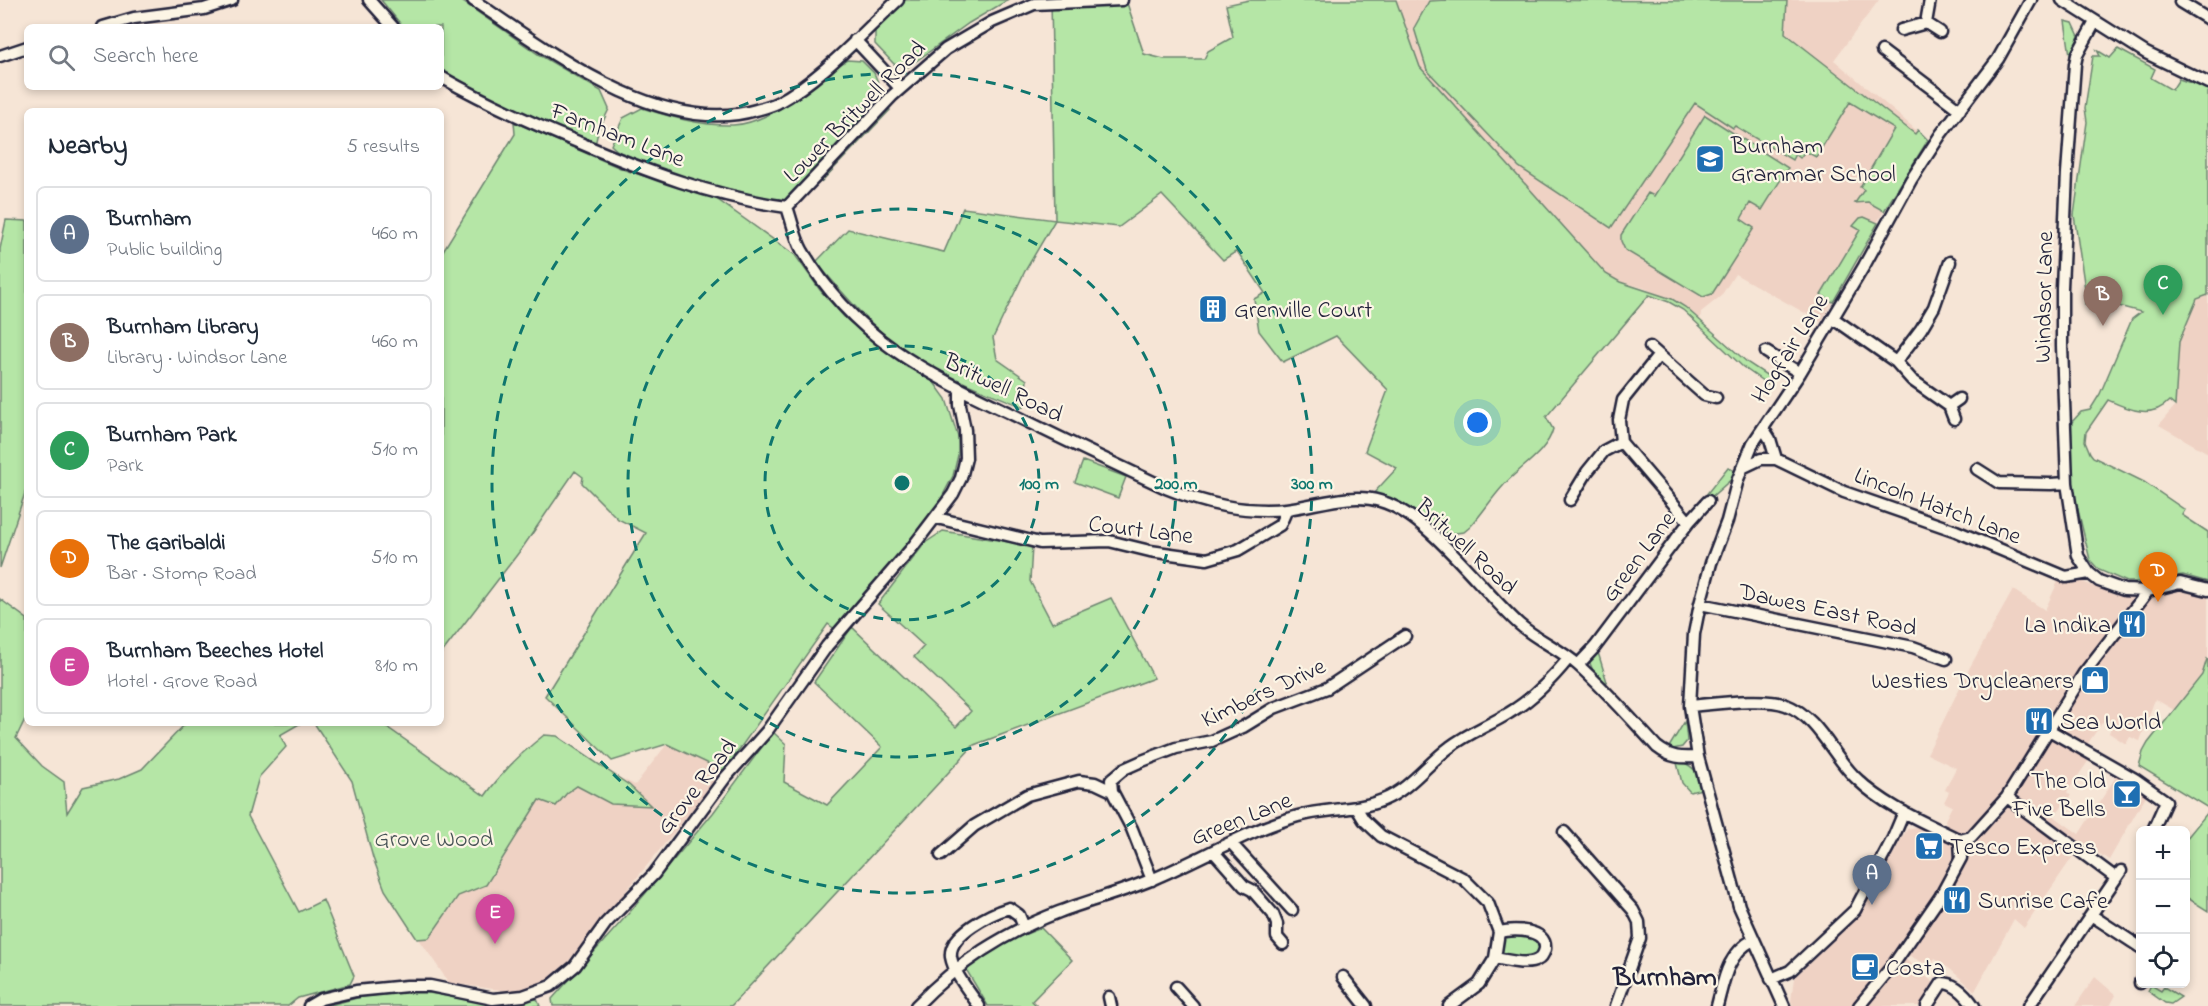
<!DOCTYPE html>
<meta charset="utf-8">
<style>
:root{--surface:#fff;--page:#f6f6f7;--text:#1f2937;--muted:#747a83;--line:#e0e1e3;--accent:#0f766e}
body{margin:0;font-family:"Indie Flower",sans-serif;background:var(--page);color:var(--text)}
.controls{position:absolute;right:18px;bottom:18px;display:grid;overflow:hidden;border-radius:9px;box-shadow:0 3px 9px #0003}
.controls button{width:54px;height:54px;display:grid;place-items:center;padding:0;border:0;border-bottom:2px solid var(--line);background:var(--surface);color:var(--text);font:30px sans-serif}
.you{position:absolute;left:1478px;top:423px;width:21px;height:21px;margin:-15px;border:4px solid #fff;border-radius:50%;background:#1a73e8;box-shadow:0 0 0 9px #1a73e833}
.badge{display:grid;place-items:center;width:39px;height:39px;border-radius:50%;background:var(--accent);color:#fff;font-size:20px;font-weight:700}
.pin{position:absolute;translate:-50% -50px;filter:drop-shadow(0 2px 3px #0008)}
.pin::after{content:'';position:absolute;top:32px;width:21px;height:18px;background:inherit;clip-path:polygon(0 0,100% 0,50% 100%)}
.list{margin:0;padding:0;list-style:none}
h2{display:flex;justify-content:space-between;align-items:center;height:78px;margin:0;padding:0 24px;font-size:26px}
h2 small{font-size:20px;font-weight:400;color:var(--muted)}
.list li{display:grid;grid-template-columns:39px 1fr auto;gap:18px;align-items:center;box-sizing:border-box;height:96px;margin:0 12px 12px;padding:0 12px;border:2px solid var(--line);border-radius:9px}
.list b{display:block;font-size:22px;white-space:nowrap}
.list p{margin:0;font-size:20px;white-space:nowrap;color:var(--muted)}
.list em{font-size:20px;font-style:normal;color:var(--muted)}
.icon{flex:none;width:33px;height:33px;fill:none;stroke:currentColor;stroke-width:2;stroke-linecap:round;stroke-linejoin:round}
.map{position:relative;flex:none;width:2208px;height:1006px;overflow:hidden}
.search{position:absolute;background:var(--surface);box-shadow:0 3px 9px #0003;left:24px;top:24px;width:420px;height:66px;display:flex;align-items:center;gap:15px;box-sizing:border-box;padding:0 21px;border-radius:9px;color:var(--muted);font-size:22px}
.panel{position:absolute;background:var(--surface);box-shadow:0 3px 9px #0003;left:24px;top:108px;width:420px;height:618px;border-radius:9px}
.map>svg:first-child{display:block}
</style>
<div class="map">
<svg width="2208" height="1006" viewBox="0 0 2208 1006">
<rect width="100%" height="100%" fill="#f6e5d6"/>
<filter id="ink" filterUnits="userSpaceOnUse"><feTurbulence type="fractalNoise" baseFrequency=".0167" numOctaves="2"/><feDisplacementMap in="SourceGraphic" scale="12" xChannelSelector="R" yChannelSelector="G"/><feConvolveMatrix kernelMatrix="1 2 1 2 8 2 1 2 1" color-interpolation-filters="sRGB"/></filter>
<g filter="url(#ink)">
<path fill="#efd2c4" d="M1396,0H1879L1834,60L1928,140L1882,214L1821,322L1735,274L1721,296L1701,312L1700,321L1685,307L1644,288L1620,282L1606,274L1420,67Z
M2208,295V453L2159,425L2175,406L2178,342L2197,299Z
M2060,577L2077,580L2117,595L2151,597L2183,587L2208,594V660L2202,675L2174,710L2155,699L2140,741L2130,737L2126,744L2109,733L2111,727L2105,723H2102L2088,743L2091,757L2067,792L2071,796L2058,811L2054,809L2051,814L2079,834L2117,775L2123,777L2147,794L2109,860L2071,836L2065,844L2076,852L2024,928L2014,919L1975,991L1950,969L1935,959L1932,964L1922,962L1908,955L1905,959L1934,983L1920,1006H1793L1791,1001L1794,978L1847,927V925L1862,911L1907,829L1924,825L1949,838L1945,820L1952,806L1944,802L1949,792L1945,790L1956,768L1927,754L1970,667L2013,590L2045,610Z
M667,744L724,771L556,977L515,992L449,983L398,908L550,745L635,785Z
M2095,977L2116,995L2110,1006H2075Z"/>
<path fill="#b5e6a6" stroke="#6c8470" stroke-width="1.5" d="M381,0H460L538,54L601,91L609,109L598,132L595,145L522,115L441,73V27H403Z
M900,0H1008L969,23L908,67L894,64L875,44V27Z
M1051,0H1126L1144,54L1164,59H1204L1208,51L1233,37L1226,5L1249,0H1396L1420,67L1606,274L1620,282L1672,299L1685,307L1748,363L1771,378L1767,384L1743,367L1683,310L1669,302L1649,295L1546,417L1553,429C1547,453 1518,468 1503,486C1491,499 1482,514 1470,527L1464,532L1448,534L1371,496L1397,468L1365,451L1388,390L1336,336L1283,362L1259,331L1254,299L1265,293L1237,251L1223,260L1162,195L1119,227L1055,220L1025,271L993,338L997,359L1027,380L1024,407C981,390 938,374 900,347C868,324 842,292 816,262L848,229L944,252L963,208L1055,220Z
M1445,0L1787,1L1785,33L1915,134L1918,130L1928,140L1884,211L1868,202L1855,203L1864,190L1860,187L1894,129L1850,102L1816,157L1805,151L1800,158L1795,154L1792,160L1735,126L1733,128L1695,103L1611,228L1519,167L1427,70L1414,28L1429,1Z
M2065,21L2073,23L2079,36L2070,55Z
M2118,49L2155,69L2151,78L2172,90L2179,79L2208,89V295L2197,299L2179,342L2175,406L2169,401C2151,420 2128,409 2108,400L2086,432L2085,441L2090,453L2093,457L2144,482L2185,510L2182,515L2208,532V582L2183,575L2142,582H2127L2099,570L2090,560L2073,489L2071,423L2081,412L2090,410L2100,394L2132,319L2141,312L2115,305L2085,304V289L2074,215L2087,122L2085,108L2093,56H2100L2097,50L2110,58Z
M847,60L862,61L874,73L890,110L822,181L788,203C739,190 647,181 611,145L623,118L642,108C671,117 701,126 733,125C754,125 787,106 804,94C819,83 831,69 847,60Z
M1705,115L1788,168L1762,210L1750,203L1741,219L1754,228L1712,294L1703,297L1625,250L1621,241V235L1648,193L1654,196Z
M514,122L625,170L715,198L795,255L820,290L845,318L905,366L933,381L946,399L958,437V455L953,476L935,510L836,630L828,624L724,771L667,744L612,761L545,696L646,533L618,519L582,483L583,477L575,471L523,547L441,654V254L515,134Z
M1864,217L1878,223L1833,302L1821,295L1860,230L1853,226L1860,218Z
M6,220L27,221V487L0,568V249Z
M1083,461L1126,477L1118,498L1075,482Z
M1728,467L1736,472L1735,476L1709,499L1705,496Z
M943,531L1032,546L1030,581L1052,623L1111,598L1154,678L974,745L731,1006H553L552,999L629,913L713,813L773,732L786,744L784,782L827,805L882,747L814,682L852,627L956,727L971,711L914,657L924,646L878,604L925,543Z
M0,599L27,619V715L16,738L42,766L64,782L67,813L83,787L119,779L142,769L186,723H301L280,735L286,747L259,777L248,816L299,912L323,900L354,976L350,984L298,998L288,1006H0Z
M1597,649L1607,682L1605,685L1594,673L1589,661Z
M2207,659L2208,660V808L2139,766L2143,752L2148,743L2202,675Z
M1685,721L1687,741L1682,747L1673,749L1669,747Z
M314,723H381L485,796C502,772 521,753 544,735L557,736L629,785L651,806L611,804L577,786L567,793L556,806L539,800L486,885L458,896L429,938L417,939L385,890L373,858L352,781Z
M1682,762C1696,767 1699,776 1702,789L1690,792L1682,783L1677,763Z
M2208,812V911L2186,897V839Z
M1041,928L1072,960L1032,1001L1037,1006H988L967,971C981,946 1016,939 1041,928Z
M1509,934L1533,936L1540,942L1539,952L1533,958L1509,957L1502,952L1501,940Z
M2151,985L2161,991L2164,987L2181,997L2171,1004L2165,1003L2148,991Z
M417,991L495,1004L537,999L540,1006H326L361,997Z"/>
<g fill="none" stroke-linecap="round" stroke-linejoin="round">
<g stroke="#22223b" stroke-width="15">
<path id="minor" d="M369,0L393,27
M473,0C547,50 661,138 756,110C763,108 771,106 777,103C823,78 860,35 898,0
M2062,0L2146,53L2208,83
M2180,2L2208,19
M2095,22L2077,55L2075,64L2067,173L2062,288V346L2067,483L2078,556L2089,573L2099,581L2124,590L2148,591L2180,583L2208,590
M1926,23L1930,0
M103,27L134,18L204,9L232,0
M1901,30L1926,23L1940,32
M855,40L900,88
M1882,51L1960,110
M0,56L27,47
M441,77C485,102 531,123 578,142C645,171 714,197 787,207
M787,207C792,221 795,237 802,250C854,339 926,373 1014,415C1064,440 1115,464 1166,488C1205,504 1243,513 1286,509C1316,506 1349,492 1380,501C1428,514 1481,590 1519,624C1537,640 1560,649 1578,665C1606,690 1632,720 1657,747C1671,758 1681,758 1698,757
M787,207L892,96L946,49L992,22L1034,4L1122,0
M1833,318L1896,362L1921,329L1934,307L1950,262
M1650,347L1704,395L1716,398
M1766,352L1800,373
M1659,355L1623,400L1619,420L1621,442L1689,522
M1896,362L1912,380L1949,406
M1954,419L1949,406L1959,399
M1763,428L1770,439L1776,459
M1742,468L1761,459H1776L1844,492L1956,531L2066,577L2089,573
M1977,469L1999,483L2051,484L2067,483
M1570,500L1587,472L1604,451L1621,442
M937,518L1040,543L1109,541L1150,551L1207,559L1238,550L1280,525L1287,509
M1700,604L1913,647L1946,659
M1578,665L1595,647L1689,522L1708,501
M1690,706C1715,704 1764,697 1786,705C1819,717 1833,758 1858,780C1886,807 1926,823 1960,840
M2049,730L2135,779L2166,801L2153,830
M2007,797L2116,878
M1356,807L1364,820L1381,836L1464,879L1488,903L1499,932L1495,958L1479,984L1449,1006
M1564,832L1633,910L1639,922L1640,938L1616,1006
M1231,843L1292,910
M1213,851L1244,886L1252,890L1273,914L1277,924V937L1283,944
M941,855L974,826L1027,795L1079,781L1095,783L1112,791
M1152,880L1132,829L1112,791L1111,780L1124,769L1142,761L1176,748L1212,741L1243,727L1274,708L1327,688L1405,636
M2091,915L2140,947
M1495,958C1506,960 1527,966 1537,960C1542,958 1544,953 1545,949C1547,928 1513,929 1499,932
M1343,977L1366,1006
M1771,979L1790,971L1855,910L1893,838L1904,812
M2140,983V982
M1176,987L1193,1006
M1109,997L1111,1006
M309,1006L321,999L356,991L407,986H430L493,999L523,996L551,986L575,966L606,923L654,874L725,778L767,731L827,646L911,549L953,494L961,478L966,458L965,430L960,405V390
M916,1006C959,962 1002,934 1059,912C1090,900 1123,892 1153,879C1201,859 1248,830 1298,816C1326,808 1356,811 1383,800C1410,789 1427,764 1450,747C1468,733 1490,725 1509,713C1533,699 1552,679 1569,658
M979,1006C969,991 954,974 951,957C948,934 992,913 1009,908L1019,915L1024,927
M1717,1006C1724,980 1727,954 1753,940
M1784,1006L1739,906L1698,757L1690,706L1694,634L1700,604L1711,563L1727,521L1738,479L1753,443L1800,373L1864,266L1911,180L1941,134L1998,59L2031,0
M1859,1006L1893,965L1940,897L1961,858L1960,840L1971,837L2007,797L2084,673L2148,591
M1927,1006L1942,983C1955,983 1967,996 1974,1006
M2029,1006L2121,871"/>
</g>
<use href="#minor" stroke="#fcf5e5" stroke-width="10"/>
</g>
</g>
<g fill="none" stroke="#0f766e" stroke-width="3" stroke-dasharray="10 8">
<circle cx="902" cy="483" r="137"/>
<circle cx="902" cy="483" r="274"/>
<circle cx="902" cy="483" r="410"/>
</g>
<defs>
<g id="school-square" transform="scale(1.5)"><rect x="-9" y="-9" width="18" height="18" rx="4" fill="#1f6fb2" stroke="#fcf5e5"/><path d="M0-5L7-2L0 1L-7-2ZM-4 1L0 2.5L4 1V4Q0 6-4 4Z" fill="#fff"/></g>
<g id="building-square" transform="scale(1.5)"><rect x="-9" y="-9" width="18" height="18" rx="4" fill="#1f6fb2" stroke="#fcf5e5"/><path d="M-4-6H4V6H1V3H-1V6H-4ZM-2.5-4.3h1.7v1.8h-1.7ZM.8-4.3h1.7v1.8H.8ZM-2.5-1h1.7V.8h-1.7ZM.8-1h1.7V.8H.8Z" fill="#fff"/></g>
<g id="restaurant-square" transform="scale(1.5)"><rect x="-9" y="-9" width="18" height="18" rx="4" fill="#1f6fb2" stroke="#fcf5e5"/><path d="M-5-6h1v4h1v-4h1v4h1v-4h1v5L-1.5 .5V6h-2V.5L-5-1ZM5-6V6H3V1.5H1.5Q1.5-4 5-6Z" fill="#fff"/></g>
<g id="shop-square" transform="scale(1.5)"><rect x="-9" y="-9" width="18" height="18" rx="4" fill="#1f6fb2" stroke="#fcf5e5"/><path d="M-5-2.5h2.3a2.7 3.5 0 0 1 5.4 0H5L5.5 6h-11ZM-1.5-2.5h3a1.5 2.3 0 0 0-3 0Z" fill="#fff"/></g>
<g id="bar-square" transform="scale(1.5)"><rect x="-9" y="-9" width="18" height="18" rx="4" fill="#1f6fb2" stroke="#fcf5e5"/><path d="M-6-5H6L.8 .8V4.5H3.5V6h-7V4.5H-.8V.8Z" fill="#fff"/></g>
<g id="supermarket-square" transform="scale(1.5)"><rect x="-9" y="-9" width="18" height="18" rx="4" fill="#1f6fb2" stroke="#fcf5e5"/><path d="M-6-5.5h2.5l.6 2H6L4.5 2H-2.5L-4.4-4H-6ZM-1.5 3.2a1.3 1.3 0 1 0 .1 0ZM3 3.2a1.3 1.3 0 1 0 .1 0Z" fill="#fff"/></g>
<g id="cafe-square" transform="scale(1.5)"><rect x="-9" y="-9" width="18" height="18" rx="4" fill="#1f6fb2" stroke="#fcf5e5"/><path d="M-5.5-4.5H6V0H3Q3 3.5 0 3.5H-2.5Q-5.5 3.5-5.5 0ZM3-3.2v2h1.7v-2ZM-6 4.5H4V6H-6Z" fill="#fff"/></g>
</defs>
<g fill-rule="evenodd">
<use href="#school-square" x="1710" y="159"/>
<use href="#building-square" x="1213" y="309"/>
<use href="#restaurant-square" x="2132" y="624"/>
<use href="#shop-square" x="2095" y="680"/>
<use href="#restaurant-square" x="2039" y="721"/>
<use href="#bar-square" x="2127" y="794"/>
<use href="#supermarket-square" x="1929" y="846"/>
<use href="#restaurant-square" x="1957" y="900"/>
<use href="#cafe-square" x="1865" y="967"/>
</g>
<g text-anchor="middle" stroke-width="4.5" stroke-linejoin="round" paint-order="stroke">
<g font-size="24" fill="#22223b" stroke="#fcf5e5">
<text transform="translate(854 111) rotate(-45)" y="8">Lower Britwell Road</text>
<text transform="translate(618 134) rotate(21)" y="8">Farnham Lane</text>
<text transform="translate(2043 297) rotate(-89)" y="8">Windsor Lane</text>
<text transform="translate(1789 348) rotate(-58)" y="8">Hogfair Lane</text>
<text transform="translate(1004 387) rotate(26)" y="8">Britwell Road</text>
<text transform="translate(1938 505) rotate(21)" y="8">Lincoln Hatch Lane</text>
<text transform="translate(1141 529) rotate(7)" y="8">Court Lane</text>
<text transform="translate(1467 546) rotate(43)" y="8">Britwell Road</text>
<text transform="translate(1638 556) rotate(-53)" y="8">Green Lane</text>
<text transform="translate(1828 609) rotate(12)" y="8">Dawes East Road</text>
<text transform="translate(1263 692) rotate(-25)" y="8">Kimbers Drive</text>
<text transform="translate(696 786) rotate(-52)" y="8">Grove Road</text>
<text transform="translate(1241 818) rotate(-22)" y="8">Green Lane</text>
</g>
<g font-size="24" fill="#22223b" stroke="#fcf5e5" text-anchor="start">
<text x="1731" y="153">Burnham<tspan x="1731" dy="28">Grammar School</tspan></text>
<text x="1234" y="317">Grenville Court</text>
<text x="2111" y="632" text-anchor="end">La Indika</text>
<text x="2074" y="688" text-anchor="end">Westies Drycleaners</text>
<text x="2060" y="729">Sea World</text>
<text x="2106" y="788" text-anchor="end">The Old<tspan x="2106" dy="28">Five Bells</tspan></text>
<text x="1950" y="854">Tesco Express</text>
<text x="1978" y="908">Sunrise Cafe</text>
<text x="1886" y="975">Costa</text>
</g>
<g font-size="24" fill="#475356" stroke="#fcf5e5">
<text x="434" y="846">Grove Wood</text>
</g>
<g font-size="27" font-weight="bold" fill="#22223b" stroke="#fcf5e5">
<text x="1665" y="985">Burnham</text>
</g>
</g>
<circle cx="902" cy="483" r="9" fill="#0f766e" stroke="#fcf5e5" stroke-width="3"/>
<g font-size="18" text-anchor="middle" font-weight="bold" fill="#0f766e" stroke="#fcf5e5" stroke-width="4.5" stroke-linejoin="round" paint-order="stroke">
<text x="1039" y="489">100 m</text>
<text x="1176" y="489">200 m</text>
<text x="1312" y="489">300 m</text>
</g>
</svg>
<div class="controls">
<button>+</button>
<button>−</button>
<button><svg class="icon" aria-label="locate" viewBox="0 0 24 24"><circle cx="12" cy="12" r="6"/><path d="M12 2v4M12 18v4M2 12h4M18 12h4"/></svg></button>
</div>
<div class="you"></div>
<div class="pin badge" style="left:1872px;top:905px;background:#5c6f8a">A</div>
<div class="pin badge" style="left:2103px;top:326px;background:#8d6e63">B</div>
<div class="pin badge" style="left:2163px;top:315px;background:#2e9e5b">C</div>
<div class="pin badge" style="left:2158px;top:602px;background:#e8710a">D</div>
<div class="pin badge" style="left:495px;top:944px;background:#d1479c">E</div>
<div class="search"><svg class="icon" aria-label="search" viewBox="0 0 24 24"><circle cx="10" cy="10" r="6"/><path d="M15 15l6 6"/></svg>Search here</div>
<section class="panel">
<h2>Nearby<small>5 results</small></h2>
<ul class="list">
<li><span class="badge" style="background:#5c6f8a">A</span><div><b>Burnham</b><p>Public building</p></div><em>460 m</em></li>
<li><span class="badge" style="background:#8d6e63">B</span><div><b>Burnham Library</b><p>Library · Windsor Lane</p></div><em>460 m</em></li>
<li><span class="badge" style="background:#2e9e5b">C</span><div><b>Burnham Park</b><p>Park</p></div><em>510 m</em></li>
<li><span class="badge" style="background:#e8710a">D</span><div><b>The Garibaldi</b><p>Bar · Stomp Road</p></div><em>510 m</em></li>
<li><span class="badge" style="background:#d1479c">E</span><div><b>Burnham Beeches Hotel</b><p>Hotel · Grove Road</p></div><em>810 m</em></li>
</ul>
</section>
</div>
